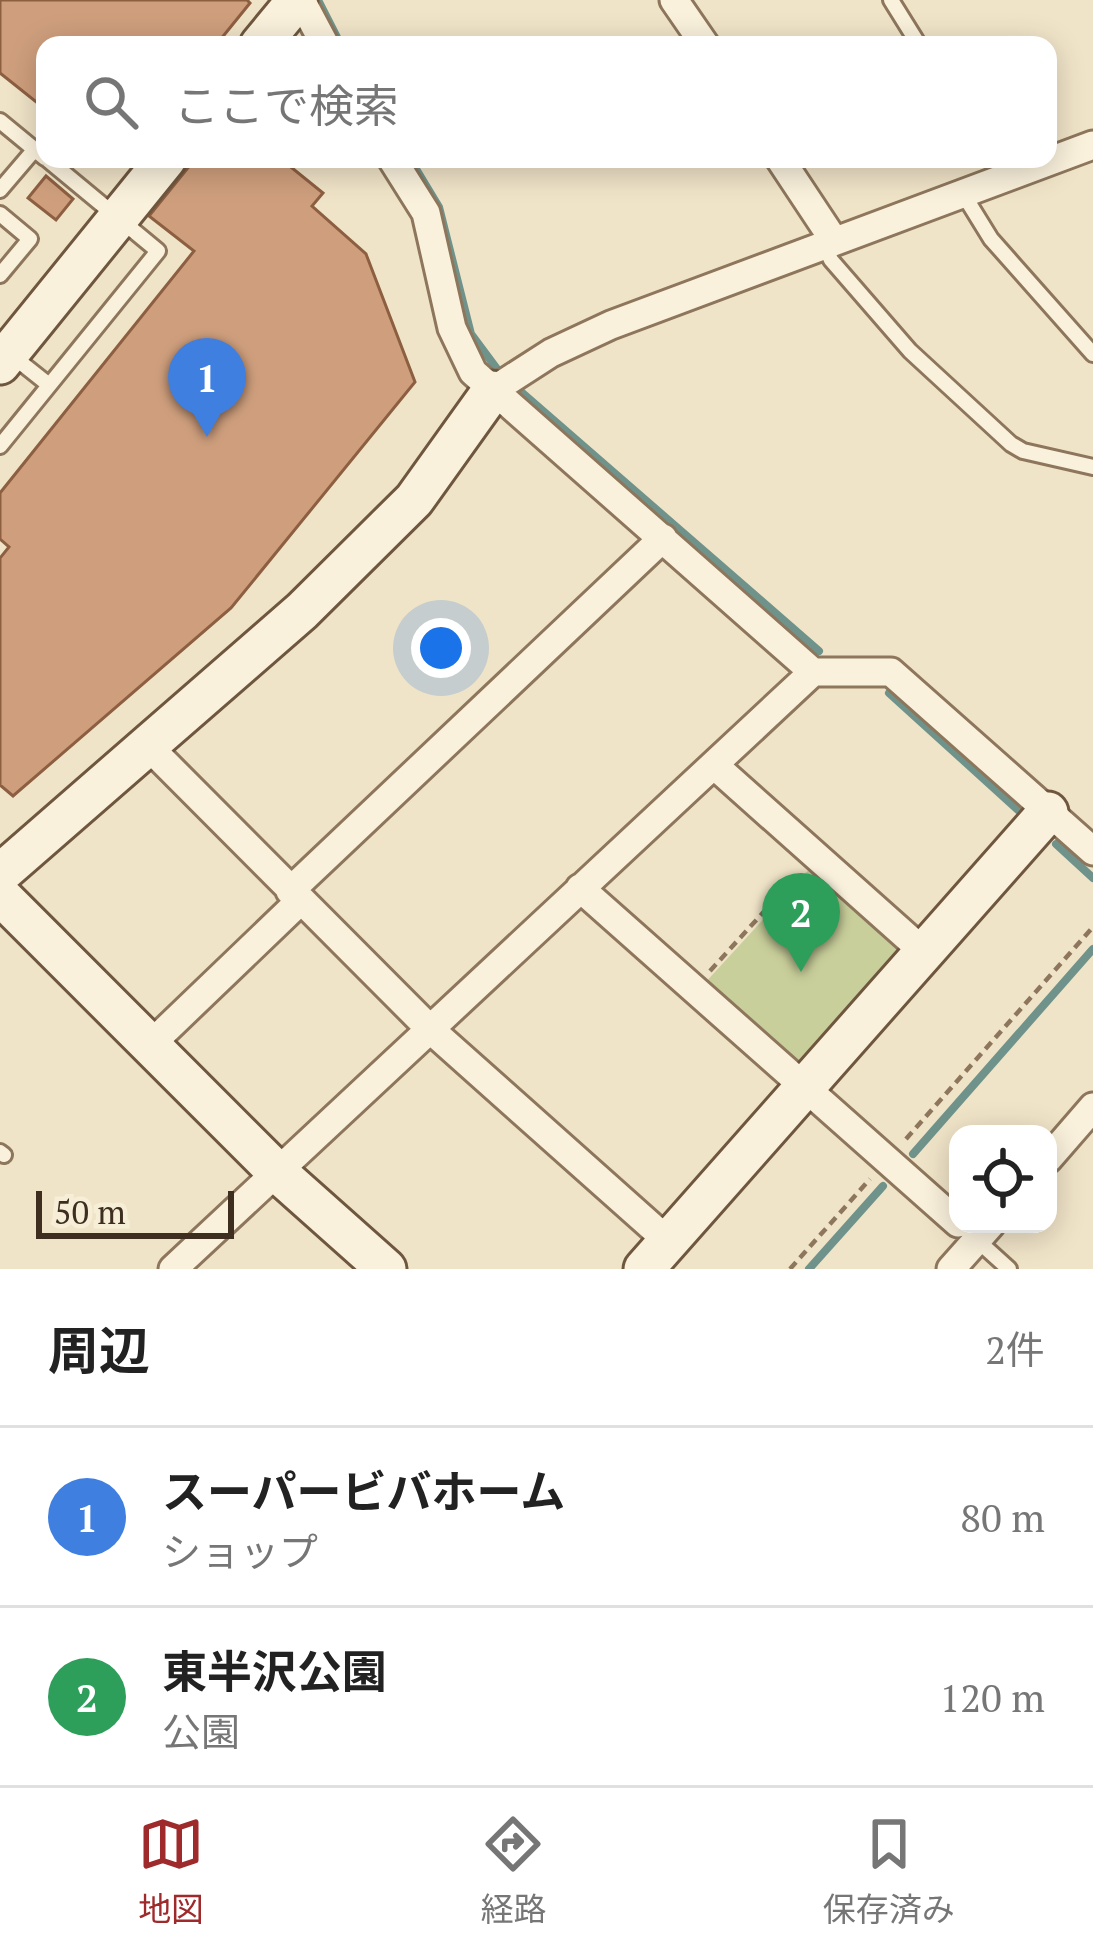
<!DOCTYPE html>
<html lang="ja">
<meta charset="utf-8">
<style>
:root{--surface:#fff;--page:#f2f2f2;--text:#222;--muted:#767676;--line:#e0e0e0;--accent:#9e2a2b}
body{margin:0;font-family:"PT Serif","Noto Sans JP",serif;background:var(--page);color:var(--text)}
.controls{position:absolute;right:36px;bottom:36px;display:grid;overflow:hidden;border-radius:24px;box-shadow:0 6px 30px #0003}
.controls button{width:108px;height:108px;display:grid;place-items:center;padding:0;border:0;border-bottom:3px solid var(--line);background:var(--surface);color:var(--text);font:60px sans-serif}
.scale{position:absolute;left:36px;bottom:30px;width:198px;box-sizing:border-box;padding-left:12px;border:6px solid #3d2e20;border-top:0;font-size:33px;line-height:42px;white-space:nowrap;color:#3d2e20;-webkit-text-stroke:9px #f7eed8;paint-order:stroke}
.you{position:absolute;left:441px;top:648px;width:42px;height:42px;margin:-30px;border:9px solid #fff;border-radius:50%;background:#1a73e8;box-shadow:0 0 0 18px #1a73e833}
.badge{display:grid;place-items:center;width:78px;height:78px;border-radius:50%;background:var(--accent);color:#fff;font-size:39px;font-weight:700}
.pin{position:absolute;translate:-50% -99px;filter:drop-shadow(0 3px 6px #0008)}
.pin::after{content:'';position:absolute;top:63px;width:42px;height:36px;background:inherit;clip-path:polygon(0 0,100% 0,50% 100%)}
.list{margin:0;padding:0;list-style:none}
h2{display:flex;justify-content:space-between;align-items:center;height:156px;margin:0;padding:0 48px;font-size:51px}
h2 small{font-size:39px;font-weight:400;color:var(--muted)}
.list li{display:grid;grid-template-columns:78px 1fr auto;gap:36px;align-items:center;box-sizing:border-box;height:180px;padding:0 48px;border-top:3px solid var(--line)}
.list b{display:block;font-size:45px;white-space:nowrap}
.list p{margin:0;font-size:39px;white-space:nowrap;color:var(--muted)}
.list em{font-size:39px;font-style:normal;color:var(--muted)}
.icon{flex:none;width:66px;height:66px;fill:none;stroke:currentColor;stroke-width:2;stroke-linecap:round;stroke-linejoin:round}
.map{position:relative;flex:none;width:1093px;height:1269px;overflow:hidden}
.search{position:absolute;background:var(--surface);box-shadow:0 6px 30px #0003;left:36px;right:36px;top:36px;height:132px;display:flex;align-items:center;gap:30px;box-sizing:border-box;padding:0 42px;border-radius:24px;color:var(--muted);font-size:45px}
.sheet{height:516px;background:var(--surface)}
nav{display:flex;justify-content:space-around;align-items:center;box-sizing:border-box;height:168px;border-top:3px solid var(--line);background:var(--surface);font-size:33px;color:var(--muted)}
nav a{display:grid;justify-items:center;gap:6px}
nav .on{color:var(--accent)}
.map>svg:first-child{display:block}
</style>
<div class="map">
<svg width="1093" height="1269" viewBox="0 0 1093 1269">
<rect width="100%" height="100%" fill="#f0e4c8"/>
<path fill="#c9cf9b" d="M812,866L902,946L899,960L807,1062L792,1063L703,985Z"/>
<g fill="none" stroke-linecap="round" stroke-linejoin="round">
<path stroke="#6f938a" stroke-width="8" d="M318,0L341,45
M410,159L439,207L471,334L497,369
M519,390L819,651
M889,693L1018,810
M1056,844L1093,878
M913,1154L1093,949
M809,1269L883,1186"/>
</g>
<path fill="#cf9f7d" stroke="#8d5f41" stroke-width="3" d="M0,0H247L250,3L216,45H45V109L0,73Z
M195,159H281L323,193L312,206L366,254L415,382L231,608L13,796L0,785V558L9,547L0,539V493L194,251L149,216Z
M46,176L73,199L56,220L28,198Z"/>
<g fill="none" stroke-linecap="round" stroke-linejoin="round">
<g stroke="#8d765c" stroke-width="20">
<path id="lane" d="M891,0L919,45
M0,121L45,158
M0,190L35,149
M962,192L991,239L1093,354
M0,214L30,239L0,275
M824,244L831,260L910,351L1011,444L1023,451L1093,467
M10,354L49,385
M0,446L158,251L47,159
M0,1152L4,1155
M977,1240L1009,1269"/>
</g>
<g stroke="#8d765c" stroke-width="33">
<path id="street" d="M301,0L325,45
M674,0L705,45
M392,159L426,213L452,328L473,372L813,672H891L1093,851
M780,159L833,239
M492,391L551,353L611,325L1093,145
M147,745L431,1030L669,1242
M714,765L925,953
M580,888L958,1223
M290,891L663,538
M149,1046L300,901
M1048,1159L1093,1107
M173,1269L813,672
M951,1269L991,1224"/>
</g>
<g stroke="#6f573f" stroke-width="45">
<path id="secondary" d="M260,45L297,0
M0,364L166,159
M0,874L302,611L414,500L492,391
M0,895L277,1172L386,1269
M644,1269L1048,812"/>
</g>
<path stroke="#8d765c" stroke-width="4.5" stroke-dasharray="9 6" stroke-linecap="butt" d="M710,971L799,873
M906,1139L1093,927
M790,1269L870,1179"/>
<use href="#lane" stroke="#faf1dc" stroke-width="14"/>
<use href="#street" stroke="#faf1dc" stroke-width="27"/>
<use href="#secondary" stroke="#faf1dc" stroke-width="39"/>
</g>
</svg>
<div class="controls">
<button><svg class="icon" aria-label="locate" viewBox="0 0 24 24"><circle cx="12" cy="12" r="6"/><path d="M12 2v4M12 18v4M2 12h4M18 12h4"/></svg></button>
</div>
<div class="scale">50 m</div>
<div class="you"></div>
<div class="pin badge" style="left:207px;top:437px;background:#3f7fe0">1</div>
<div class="pin badge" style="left:801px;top:972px;background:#2e9e5b">2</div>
<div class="search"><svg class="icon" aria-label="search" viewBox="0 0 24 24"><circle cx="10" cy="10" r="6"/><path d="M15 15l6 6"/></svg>ここで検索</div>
</div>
<section class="sheet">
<h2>周辺<small>2件</small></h2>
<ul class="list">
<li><span class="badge" style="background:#3f7fe0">1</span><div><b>スーパービバホーム</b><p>ショップ</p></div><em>80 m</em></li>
<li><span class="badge" style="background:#2e9e5b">2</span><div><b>東半沢公園</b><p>公園</p></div><em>120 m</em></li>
</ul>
</section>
<nav>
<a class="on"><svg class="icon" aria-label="map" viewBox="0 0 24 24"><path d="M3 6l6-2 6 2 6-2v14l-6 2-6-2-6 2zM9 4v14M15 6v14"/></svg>地図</a>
<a><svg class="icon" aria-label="directions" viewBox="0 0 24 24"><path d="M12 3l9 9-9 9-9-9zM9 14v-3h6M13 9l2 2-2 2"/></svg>経路</a>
<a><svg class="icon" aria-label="saved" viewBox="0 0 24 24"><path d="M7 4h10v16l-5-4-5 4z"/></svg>保存済み</a>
</nav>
